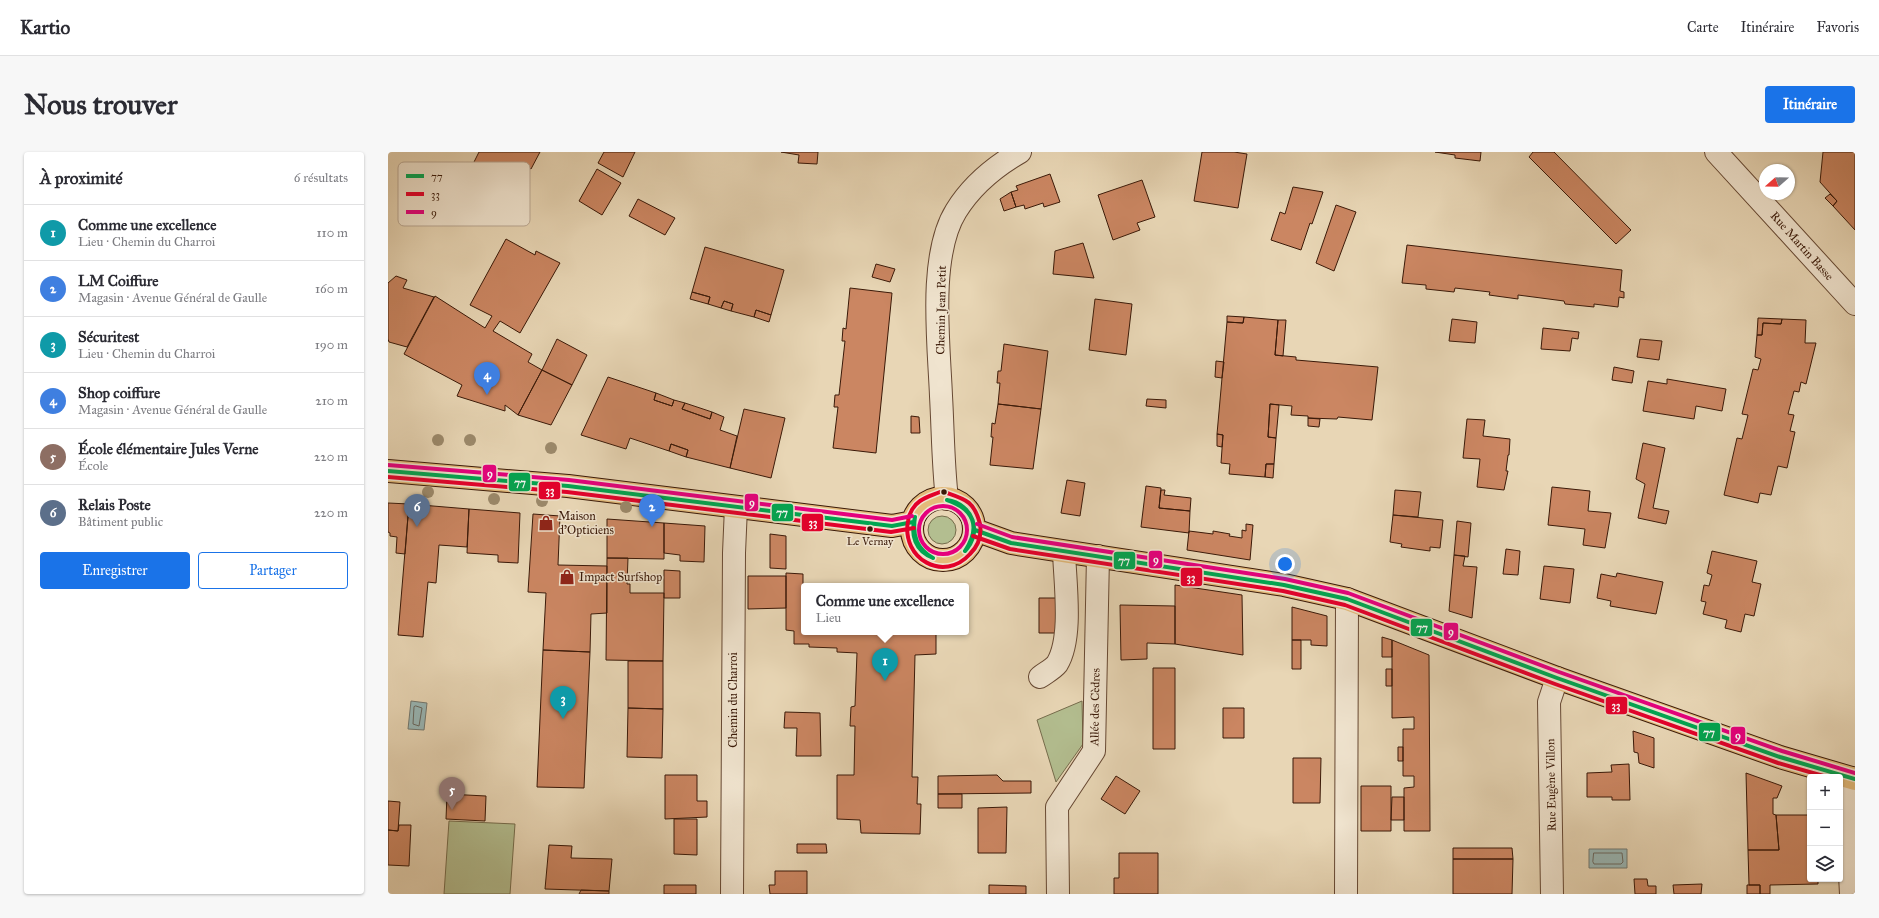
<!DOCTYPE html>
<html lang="fr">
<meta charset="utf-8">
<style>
:root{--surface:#fff;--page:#f7f7f7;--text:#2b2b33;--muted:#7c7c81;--line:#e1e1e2;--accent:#1a73e8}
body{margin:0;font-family:"IM FELL Great Primer",serif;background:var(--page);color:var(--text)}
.controls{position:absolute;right:12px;bottom:12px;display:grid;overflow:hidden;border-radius:4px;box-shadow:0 1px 3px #0004}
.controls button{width:36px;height:36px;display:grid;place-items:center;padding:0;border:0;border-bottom:1px solid var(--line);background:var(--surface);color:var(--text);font:20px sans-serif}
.compass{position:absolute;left:1371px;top:12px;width:36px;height:36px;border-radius:50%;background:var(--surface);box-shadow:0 1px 3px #0004;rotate:250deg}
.you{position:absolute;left:897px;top:412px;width:14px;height:14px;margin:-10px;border:3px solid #fff;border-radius:50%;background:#1a73e8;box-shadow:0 0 0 6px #1a73e833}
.badge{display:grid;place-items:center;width:26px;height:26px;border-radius:50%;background:var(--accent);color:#fff;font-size:13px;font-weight:700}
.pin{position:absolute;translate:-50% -33px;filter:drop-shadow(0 1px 2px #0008)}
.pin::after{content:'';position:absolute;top:21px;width:14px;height:12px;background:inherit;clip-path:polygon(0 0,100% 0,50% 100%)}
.popup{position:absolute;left:413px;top:431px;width:168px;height:52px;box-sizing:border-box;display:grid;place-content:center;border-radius:4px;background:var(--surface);filter:drop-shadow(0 1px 3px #0005);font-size:13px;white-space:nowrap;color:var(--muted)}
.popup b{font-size:15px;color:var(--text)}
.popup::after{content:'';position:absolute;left:50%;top:100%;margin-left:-8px;border:8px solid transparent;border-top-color:var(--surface)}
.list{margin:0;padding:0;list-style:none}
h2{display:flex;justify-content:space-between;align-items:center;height:52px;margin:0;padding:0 16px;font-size:17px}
h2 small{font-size:13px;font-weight:400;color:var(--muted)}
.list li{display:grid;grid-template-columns:26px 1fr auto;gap:12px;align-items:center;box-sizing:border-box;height:56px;padding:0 16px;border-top:1px solid var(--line)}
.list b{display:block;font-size:15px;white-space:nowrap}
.list p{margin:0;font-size:13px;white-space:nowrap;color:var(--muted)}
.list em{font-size:13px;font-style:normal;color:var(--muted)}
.actions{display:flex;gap:8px;padding:12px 16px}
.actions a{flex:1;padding:9px 0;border:1px solid var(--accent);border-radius:4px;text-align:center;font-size:14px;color:var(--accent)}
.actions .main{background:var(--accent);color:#fff}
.icon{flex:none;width:22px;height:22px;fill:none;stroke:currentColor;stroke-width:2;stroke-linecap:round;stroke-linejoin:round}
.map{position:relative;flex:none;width:1467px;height:742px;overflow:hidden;border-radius:4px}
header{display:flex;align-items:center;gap:24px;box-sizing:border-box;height:56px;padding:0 20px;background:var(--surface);border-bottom:1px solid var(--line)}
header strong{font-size:19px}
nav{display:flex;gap:22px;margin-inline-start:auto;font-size:14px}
.intro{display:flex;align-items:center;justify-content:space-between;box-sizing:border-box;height:96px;padding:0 24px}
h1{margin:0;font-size:28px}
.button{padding:10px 18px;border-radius:4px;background:var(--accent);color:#fff;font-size:14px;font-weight:700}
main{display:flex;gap:24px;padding:0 24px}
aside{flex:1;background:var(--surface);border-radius:4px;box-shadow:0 1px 3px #0004}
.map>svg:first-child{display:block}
</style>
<header>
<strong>Kartio</strong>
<nav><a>Carte</a><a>Itinéraire</a><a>Favoris</a></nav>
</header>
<div class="intro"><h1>Nous trouver</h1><a class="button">Itinéraire</a></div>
<main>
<aside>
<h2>À proximité<small>6 résultats</small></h2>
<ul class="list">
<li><span class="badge" style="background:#0f9aa8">1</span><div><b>Comme une excellence</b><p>Lieu · Chemin du Charroi</p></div><em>110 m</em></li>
<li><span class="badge" style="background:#3f7fe0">2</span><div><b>LM Coiffure</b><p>Magasin · Avenue Général de Gaulle</p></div><em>160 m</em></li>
<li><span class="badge" style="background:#0f9aa8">3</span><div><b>Sécuritest</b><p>Lieu · Chemin du Charroi</p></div><em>190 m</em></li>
<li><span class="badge" style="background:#3f7fe0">4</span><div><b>Shop coiffure</b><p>Magasin · Avenue Général de Gaulle</p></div><em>210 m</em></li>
<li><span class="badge" style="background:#8d6e63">5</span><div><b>École élémentaire Jules Verne</b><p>École</p></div><em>220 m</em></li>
<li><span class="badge" style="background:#5c6f8a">6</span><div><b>Relais Poste</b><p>Bâtiment public</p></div><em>220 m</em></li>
</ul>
<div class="actions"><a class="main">Enregistrer</a><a>Partager</a></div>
</aside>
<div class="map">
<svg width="1467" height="742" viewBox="0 0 1467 742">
<rect width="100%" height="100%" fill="#e8d6b5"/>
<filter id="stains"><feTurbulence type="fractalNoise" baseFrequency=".005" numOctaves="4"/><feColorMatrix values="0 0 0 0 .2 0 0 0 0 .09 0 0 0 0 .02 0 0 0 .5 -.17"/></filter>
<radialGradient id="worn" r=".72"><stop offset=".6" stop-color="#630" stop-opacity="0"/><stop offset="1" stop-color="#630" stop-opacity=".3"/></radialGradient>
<path fill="#b3be90" stroke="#766c4c" d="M540 378a14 14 0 1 1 28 0a14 14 0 1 1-28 0Z
M694,549L695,592L668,630L649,568Z
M61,669L127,672L122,742H56Z"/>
<path fill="#99b7b6" stroke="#737870" d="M23,549L39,551L36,578L20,577Z
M1201,697H1239V716H1201Z"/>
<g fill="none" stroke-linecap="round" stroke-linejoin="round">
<path stroke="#6a685f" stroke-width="1" d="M28,554L34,556L31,574L25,572L26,555Z
M1206,701H1234L1235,710L1233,712H1206L1205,710Z"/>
</g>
<path fill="#cb8662" stroke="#3a1908" d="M91,0H152L143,17L138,14L127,32L86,10Z
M216,0H247L235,25L210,11Z
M393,0H430L429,12L410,11L411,3Z
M814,0H846L859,2L850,56L806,49Z
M1047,0H1093L1092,9L1067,6V3Z
M1145,0H1166L1243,78L1228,92L1141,5Z
M1435,0H1467V78L1445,54L1449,49L1432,30Z
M209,17L233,31L214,63L191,49Z
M662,22L672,50L656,55L655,51L637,57L636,53L628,55L623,40L630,38L628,34Z
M754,28L767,65L749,71L752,78L725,88L710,43Z
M905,35L935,40L924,72L922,71L913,98L883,88L892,60L897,62Z
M623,40L628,55L616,59L612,47Z
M1442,42L1449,49L1445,54L1437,46Z
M250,47L287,66L277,83L241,64Z
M18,53L33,61L27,73L12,65Z
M948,53L968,60L946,119L928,111Z
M118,87L147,103L148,99L172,111L132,181L112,169L105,179L144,202L140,210L154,218L130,263L117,253V259L69,244L74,233L16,202L47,144L97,176L104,164L82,153Z
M695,91L706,126L665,122L667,99Z
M1019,93L1234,118L1232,139L1236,140V146L1231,145L1230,155L1206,152V155L1177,152L1176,149L1130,143V147L1101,143L1102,140L1067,136L1066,140L1038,137V133L1014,131Z
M317,95L396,118L383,163L368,158L366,165L343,159L345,152L336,149L333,156L320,152L322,145L304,140Z
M488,112L507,117L502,130L484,125Z
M8,124L19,128L15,136L46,145L19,195L1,190L0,187V131Z
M462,136L504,141L488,301L445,296L450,255H446L447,243H451L457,189H454L455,176L458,177Z
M304,140L322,145L320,152L302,147Z
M707,147L744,152L738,203L701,198Z
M336,149L345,152L343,159L333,156Z
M368,158L383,163L381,170L366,165Z
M839,164L856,165L855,171L839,170Z
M856,165L890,168L887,203L908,205V208L990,215L984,268L950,265L949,267L920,266V264L903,263L904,254L882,252L880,285L888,286L886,312H878L877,325L841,322L842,312L833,311L835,283L829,282L839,170L855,171Z
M1370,166L1394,167L1393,172L1375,171L1374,183H1369Z
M1064,167L1089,170L1087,191L1061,189Z
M1394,167L1418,168L1417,191H1428L1418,232L1413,230L1411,240L1406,239L1400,262L1406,263L1402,279L1407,280L1399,316L1390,314L1383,343L1372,341L1370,351L1336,343L1349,286L1354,287L1360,263L1354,262L1365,217L1370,218L1373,207L1367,205L1369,183H1374L1375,171L1393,172Z
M890,168H898L895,204L887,203Z
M1155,176L1191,180L1190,187L1184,186L1182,199L1153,197Z
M169,187L199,203L184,233L154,218Z
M1252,187L1274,189L1271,208L1249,205Z
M616,192L660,199L653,257L610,252L612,231H609L610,219H613Z
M828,209L836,210L834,226L827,225Z
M1226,215L1246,219L1244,231L1224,228Z
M154,218L184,233L163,273L130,263Z
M220,225L268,241L266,248L284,254L286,248L297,251L294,257L322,267L324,260L336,265L332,278L349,284L342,316L298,305L300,298L283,292L281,299L242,286L238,297L193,283Z
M1279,227L1338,237L1334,259L1308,254L1306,267L1255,259L1260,229L1279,232Z
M268,241L286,248L284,254L266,248Z
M759,247L778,248V256L758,254Z
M297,251L324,260L322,267L294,257Z
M610,252L653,257L645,317L602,313L605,285H603L604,271L607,272Z
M882,252L891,253L888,286L880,285Z
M356,257L397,266L383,326L342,316Z
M523,264L531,265L532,281H523Z
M920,266L932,267L931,275L920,274Z
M1079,267L1097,268L1095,284L1122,287L1121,303H1120L1118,319H1120L1116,338L1089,335L1092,307L1075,306Z
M829,282L835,283L834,295L829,294Z
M1255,291L1277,296L1265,356L1281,359L1278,372L1250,366L1257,332L1248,327Z
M283,292L300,298L298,305L281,299Z
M878,312H886L885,326L877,325Z
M679,328L697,331L692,364L673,361Z
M758,334L773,336L771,356L802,359L801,381L753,375Z
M1164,335L1202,339L1200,359L1223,361L1217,396L1195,393L1197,377L1160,373Z
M773,338H777L776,343L803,346L802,359L771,356Z
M1007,338L1033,340L1030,365L1005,363Z
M0,351L21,352L17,402L8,401L9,385L2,384V381L0,380Z
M21,352L81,357L79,395L51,393L48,431L40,430L35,485L10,483Z
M81,357L132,361L130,411L110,410V403L79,401Z
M145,362L172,364L170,413L219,414V461L203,462L202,500L155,498L158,441L140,440Z
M1005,363L1055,368L1052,396L1042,395V399L1013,395L1014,392L1002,390Z
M219,367L276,371V407L219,406Z
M1069,369L1083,371L1080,405L1066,403Z
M276,371L317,374L316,410L292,409V403L276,401Z
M858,372L865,373L862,408L799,398L801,379L825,382V379L842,382L841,384L854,386V378L858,379Z
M382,382L398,384V417L382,416Z
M1118,397L1132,399L1130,423L1115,422Z
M1324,399L1369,409L1364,430L1373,432L1366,464L1357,462L1353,480L1337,476L1339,468L1315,462L1318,450L1313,449L1316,433L1321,434L1324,423L1319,421Z
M1066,403L1077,404L1075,414L1089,415L1084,466L1061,459Z
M219,406H240L239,432H242V441H276L275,509L218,508Z
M1156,414L1186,417L1182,451L1152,447Z
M276,418L292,419V446H276Z
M398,421L415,422V434H417L416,480H548V502L527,503L524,625H530L529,652H533L532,682L473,681L472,668L449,667V623H466L467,574H462L463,555L467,554L469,501L449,500V496L421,495V492H406V479L398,478Z
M1229,421L1275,430L1268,462L1222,454L1223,449L1209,446L1213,422L1228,425Z
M360,424H398V456L360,457Z
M787,433L854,443L855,503L787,492Z
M651,446H668V481H651Z
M732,453L787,454V492L759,491V507L733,508Z
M904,455L939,464V494L923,493V488H904Z
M994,485L1004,488V505H994Z
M904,488H913V517H904Z
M1004,488L1041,503L1042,679H1016V636L1026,635V624H1015V577H1026V565L1004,566Z
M155,498L202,500L196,636L149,635Z
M240,509H275V557L240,556Z
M765,516H787V597H765Z
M998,517H1004V534H998Z
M240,556L275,557L274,606L239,605Z
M835,556H856V586H835Z
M397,560L432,561L433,604H408L409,576H396Z
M1245,579L1266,586V616L1251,611L1250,601L1246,600Z
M1010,595H1015V609H1010Z
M905,606H933L932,651H905Z
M1241,612L1242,648H1224V645H1199V621L1224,620L1223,613Z
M1358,621L1394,634L1389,646H1385V662L1388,663L1391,698H1360Z
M277,623H309V649H319V665L277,667Z
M609,623L615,629H643V641L550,642V624Z
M728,624L752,639L737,662L713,647Z
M973,634H1003V679H973Z
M59,642L98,644L97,669L58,667Z
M550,642H574V656H550Z
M1004,645H1016V668H1003Z
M0,649L12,650L10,679L0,678Z
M619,655L618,701H590V656Z
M1388,663H1422V727H1430V732L1382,733V742H1372V733H1361L1360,698H1391Z
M286,667H309V703L286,702Z
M11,673H23L21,714L0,713V678L10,679Z
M409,692H438L439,701H409Z
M161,693L184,694L183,706L224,707L221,739L157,737Z
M1065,696H1124L1125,707H1065Z
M731,701H770V742H726V726H731Z
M1065,707H1125L1124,742H1065Z
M387,719H419V742H382L381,733H387Z
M1246,727H1259L1260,734H1268V742H1247Z
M1314,732L1313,742H1286L1285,733Z
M276,733H308V742H276Z
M601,733L638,734V742H601Z
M1359,733H1372V742H1359Z
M193,738L221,739V742H191Z"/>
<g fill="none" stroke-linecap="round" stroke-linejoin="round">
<g stroke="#664833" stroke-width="24">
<path id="minor" d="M1328,0L1467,152
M559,347C555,313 555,279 553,244C551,192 540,104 568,59C584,33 606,15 632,0
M652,525C657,521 665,517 669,512C685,486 677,431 676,400
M1463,626L1459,665L1463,742
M344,742L346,401L348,355
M670,742L669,655L706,599L710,404
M958,742L959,447
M1164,742L1161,550L1169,526"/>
</g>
<g stroke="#3a1908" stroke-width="24">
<path id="major" d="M0,319L180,334L504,374L525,370
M524 377a31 31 0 1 1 62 0a31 31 0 1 1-62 0Z
M587,378L623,391L896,433L959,447L1169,526L1392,605L1467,627"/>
</g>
<use href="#minor" stroke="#f0e4cf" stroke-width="22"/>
<use href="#major" stroke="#e4bb7a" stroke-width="22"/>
<g stroke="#f0e4cf" stroke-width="7">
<path id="bus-1" d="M0,319L180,334L504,374L525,370
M559,348C585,352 595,380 577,399
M559,348C586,357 593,375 577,399
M527,365C524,384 529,397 545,406
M527,365C522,383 527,399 545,406
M587,378L623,391L896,433L959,447L1169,526L1392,605L1467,627"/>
</g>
<g stroke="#f0e4cf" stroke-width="7">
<path id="bus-2" d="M0,325L179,340L503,380L526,376
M552,340C545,343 538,345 532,349C526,353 521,361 520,369C513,407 556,431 582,402C590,394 594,384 592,372C586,348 576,347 556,340
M585,384L622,397L895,439L957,453L1167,532L1390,611L1439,625"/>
</g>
<g stroke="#f0e4cf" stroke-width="7">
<path id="bus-3" d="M0,313L181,328L504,368L524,364
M531 378a24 24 0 1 1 48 0a24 24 0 1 1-48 0Z
M589,372L624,385L897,427L960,441L1171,520L1394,599L1467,621"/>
</g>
<use href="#bus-1" stroke="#00a651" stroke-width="4"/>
<use href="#bus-2" stroke="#e4002b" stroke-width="4"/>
<use href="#bus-3" stroke="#e5007d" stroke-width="4"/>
</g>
<g fill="#9c8a6c">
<circle cx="50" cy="288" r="6"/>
<circle cx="82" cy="288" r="6"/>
<circle cx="163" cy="296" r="6"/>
<circle cx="40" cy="340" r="6"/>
<circle cx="106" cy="347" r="6"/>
<circle cx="154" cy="349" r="6"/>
<circle cx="238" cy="355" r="6"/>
</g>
<defs>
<g id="shop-bare" transform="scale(1.2)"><path d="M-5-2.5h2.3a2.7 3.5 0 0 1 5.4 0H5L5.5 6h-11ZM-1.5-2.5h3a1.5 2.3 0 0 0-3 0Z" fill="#8f2418" stroke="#f0e4cf" stroke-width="2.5" paint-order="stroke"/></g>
</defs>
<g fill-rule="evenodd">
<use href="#shop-bare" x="158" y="371"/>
<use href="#shop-bare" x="179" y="425"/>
</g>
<g fill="#3a1908" stroke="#f0e4cf" stroke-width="1.5">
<circle cx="556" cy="340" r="3.5"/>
<circle cx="482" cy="377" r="3.5"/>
</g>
<g text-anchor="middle" stroke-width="3" stroke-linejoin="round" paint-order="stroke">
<g font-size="11" fill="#3a1908" stroke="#f0e4cf">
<text x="482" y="393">Le Vernay</text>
</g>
<g font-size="12" fill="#3a1908" stroke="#f0e4cf">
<text transform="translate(1414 94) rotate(48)" y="4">Rue Martin Basse</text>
<text transform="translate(553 158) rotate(-89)" y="4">Chemin Jean Petit</text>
<text transform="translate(345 548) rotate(-90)" y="4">Chemin du Charroi</text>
<text transform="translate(707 555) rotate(-89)" y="4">Allée des Cèdres</text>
<text transform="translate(1163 633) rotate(-91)" y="4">Rue Eugène Villon</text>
</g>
<g font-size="12" fill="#3a1908" stroke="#f0e4cf" text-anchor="start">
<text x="170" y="368">Maison<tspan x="170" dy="14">d'Opticiens</tspan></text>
<text x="191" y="429">Impact Surfshop</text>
</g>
</g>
<rect x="10" y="10" width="132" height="64" rx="6" fill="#f0e4cf" stroke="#b9a793" stroke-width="1"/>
<rect x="18" y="22" width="18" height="4" fill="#00a651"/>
<rect x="18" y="40" width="18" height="4" fill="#e4002b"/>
<rect x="18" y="58" width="18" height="4" fill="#e5007d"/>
<g font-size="11" fill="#3a1908">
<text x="43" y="28">77</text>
<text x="43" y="46">33</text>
<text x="43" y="64">9</text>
</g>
<g stroke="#f0e4cf" stroke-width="1.5">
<rect x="94" y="312" width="15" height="19" rx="4" fill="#e5007d"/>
<rect x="120" y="320" width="23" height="20" rx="4" fill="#00a651"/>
<rect x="150" y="329" width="23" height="19" rx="4" fill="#e4002b"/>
<rect x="356" y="341" width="15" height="19" rx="4" fill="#e5007d"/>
<rect x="383" y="351" width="23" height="19" rx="4" fill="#00a651"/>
<rect x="413" y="361" width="23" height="19" rx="4" fill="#e4002b"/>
<rect x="760" y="398" width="15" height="19" rx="4" fill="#e5007d"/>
<rect x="725" y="399" width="23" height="19" rx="4" fill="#00a651"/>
<rect x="792" y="415" width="23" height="20" rx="4" fill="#e4002b"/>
<rect x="1022" y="466" width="23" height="19" rx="4" fill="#00a651"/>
<rect x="1055" y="470" width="16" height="19" rx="4" fill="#e5007d"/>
<rect x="1217" y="544" width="23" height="19" rx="4" fill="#e4002b"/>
<rect x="1310" y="570" width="23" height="20" rx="4" fill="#00a651"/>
<rect x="1342" y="574" width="16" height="19" rx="4" fill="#e5007d"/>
</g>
<g font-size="11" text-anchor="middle" font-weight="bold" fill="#fff">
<text x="102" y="325">9</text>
<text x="132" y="334">77</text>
<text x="162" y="342">33</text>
<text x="364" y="354">9</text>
<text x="394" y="364">77</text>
<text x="425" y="374">33</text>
<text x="768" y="411">9</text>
<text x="736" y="412">77</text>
<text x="803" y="429">33</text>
<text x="1034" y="479">77</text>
<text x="1063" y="483">9</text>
<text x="1228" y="557">33</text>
<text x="1321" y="584">77</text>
<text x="1350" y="587">9</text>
</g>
<rect width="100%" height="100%" filter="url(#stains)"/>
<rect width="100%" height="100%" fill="url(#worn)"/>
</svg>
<div class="controls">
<button>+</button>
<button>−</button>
<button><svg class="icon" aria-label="layers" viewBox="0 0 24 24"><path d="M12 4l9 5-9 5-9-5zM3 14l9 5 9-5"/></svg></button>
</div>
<svg class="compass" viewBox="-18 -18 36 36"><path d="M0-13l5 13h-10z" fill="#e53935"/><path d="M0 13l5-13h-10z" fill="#7c7c81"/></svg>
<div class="you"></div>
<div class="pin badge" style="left:497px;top:529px;background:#0f9aa8">1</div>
<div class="popup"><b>Comme une excellence</b>Lieu</div>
<div class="pin badge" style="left:264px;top:375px;background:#3f7fe0">2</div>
<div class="pin badge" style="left:175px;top:567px;background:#0f9aa8">3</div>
<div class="pin badge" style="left:99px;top:243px;background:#3f7fe0">4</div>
<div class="pin badge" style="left:64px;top:658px;background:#8d6e63">5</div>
<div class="pin badge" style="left:29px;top:375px;background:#5c6f8a">6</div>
</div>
</main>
